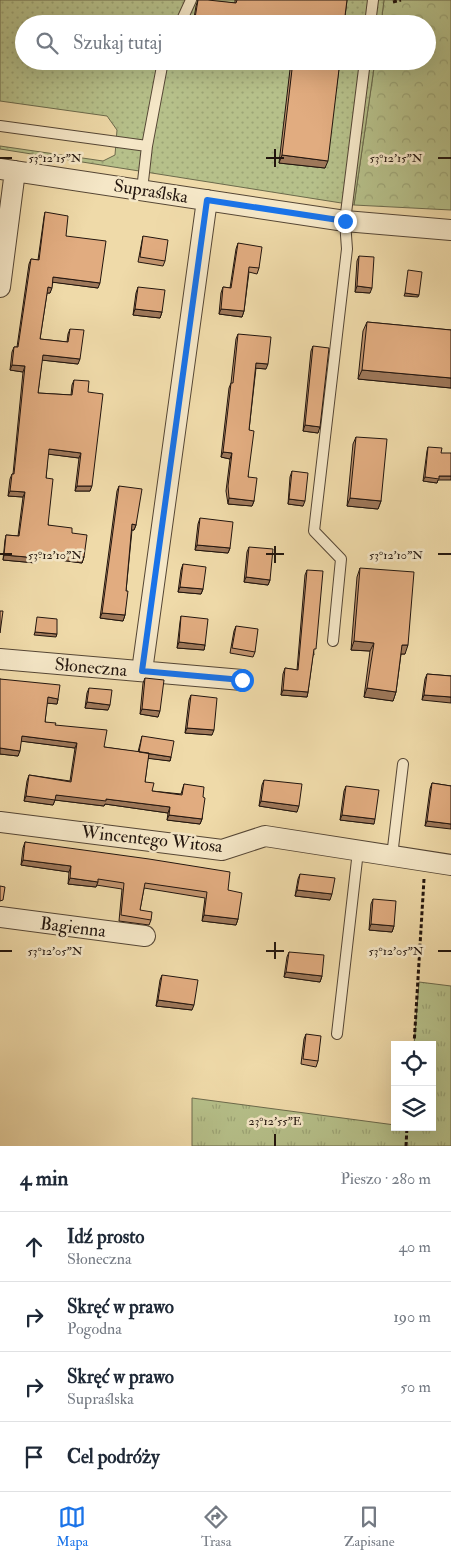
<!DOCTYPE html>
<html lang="pl">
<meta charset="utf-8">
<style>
:root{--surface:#fff;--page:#f2f2f3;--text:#1f2937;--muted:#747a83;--line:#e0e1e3;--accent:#1a73e8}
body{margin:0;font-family:"IM FELL Double Pica",serif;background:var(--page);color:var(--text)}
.controls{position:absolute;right:15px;bottom:15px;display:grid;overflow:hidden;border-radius:0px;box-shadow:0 5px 20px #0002}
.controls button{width:45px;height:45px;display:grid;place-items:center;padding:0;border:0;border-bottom:1px solid var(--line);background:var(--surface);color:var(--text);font:25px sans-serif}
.stop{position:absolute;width:15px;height:15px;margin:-11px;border:4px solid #1a73e8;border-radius:50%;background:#fff}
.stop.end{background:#1a73e8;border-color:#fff;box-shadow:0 1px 5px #0008}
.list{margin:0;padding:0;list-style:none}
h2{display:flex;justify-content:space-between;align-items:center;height:65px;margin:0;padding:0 20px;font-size:21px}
h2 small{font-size:16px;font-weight:400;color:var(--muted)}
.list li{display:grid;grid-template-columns:32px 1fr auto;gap:15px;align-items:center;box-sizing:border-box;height:70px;padding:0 20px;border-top:1px solid var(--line)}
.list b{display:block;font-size:19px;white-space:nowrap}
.list p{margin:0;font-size:16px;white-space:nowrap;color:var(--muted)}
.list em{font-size:16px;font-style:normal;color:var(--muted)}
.icon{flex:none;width:28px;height:28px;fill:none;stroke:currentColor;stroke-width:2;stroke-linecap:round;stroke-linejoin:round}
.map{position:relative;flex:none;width:451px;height:1146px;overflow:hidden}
.search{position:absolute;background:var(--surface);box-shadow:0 5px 20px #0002;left:15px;right:15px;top:15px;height:55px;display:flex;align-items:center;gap:12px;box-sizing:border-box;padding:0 18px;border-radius:28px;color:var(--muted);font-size:19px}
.sheet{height:345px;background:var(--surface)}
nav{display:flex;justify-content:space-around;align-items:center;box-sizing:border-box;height:70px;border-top:1px solid var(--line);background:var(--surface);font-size:14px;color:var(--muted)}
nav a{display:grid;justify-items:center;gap:2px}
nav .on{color:var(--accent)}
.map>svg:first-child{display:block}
</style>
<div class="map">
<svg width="451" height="1146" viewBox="0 0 451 1146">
<defs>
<pattern id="grass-tufts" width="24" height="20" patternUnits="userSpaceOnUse" patternTransform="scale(1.25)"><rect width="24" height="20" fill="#b6c08a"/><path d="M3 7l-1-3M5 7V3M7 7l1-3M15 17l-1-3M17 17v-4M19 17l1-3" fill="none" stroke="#9ca476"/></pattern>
<pattern id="forest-crowns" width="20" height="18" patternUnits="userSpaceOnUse" patternTransform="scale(1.25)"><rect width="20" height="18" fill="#b6c08a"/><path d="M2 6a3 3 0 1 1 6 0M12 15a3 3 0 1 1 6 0" fill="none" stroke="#9ca476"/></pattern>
<pattern id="park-dots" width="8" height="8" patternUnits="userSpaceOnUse" patternTransform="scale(1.25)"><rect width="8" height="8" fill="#b6c08a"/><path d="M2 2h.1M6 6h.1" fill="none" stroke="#9ca476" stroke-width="1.8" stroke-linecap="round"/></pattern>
</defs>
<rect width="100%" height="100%" fill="#efdaa9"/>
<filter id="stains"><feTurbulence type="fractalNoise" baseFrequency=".004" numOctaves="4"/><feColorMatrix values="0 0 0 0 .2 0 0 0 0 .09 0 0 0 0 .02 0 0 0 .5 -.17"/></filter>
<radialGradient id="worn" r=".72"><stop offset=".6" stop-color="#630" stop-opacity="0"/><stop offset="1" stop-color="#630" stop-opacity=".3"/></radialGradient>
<path fill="url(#grass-tufts)" stroke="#6c6a4c" d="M419,982L451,986V1146H192V1098L395,1125V1127H432V1045H414Z"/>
<path fill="url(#forest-crowns)" stroke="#6c6a4c" d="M384,0H451V210L354,205L375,61H427V24H381Z"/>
<path fill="url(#park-dots)" stroke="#6c6a4c" d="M0,0H384L381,24H24V61H375L354,205L0,149V146L103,161L115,155L117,130L107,116L0,101Z"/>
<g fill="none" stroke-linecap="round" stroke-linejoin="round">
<g stroke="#554635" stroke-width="12">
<path id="service" d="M180,24L191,0
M370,24L373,0
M0,126L147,146L142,190
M147,146L163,61
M333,641L341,559L314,531L347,249L345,221L365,61
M392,856L403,764
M337,1034L358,851"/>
</g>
<g stroke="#554635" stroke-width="22">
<path id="minor" d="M0,169L345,221L451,230
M0,287L15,171
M0,659L242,680
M142,671L207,200
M0,822L222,850L265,836L451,865
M0,917L145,936"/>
</g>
<path stroke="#22150e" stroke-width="3" stroke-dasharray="4 2.5" stroke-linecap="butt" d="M393,2L401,0
M414,1045L424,879
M406,1146L407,1127"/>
<use href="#service" stroke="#f5e7c7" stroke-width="10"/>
<use href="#minor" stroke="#f5e7c7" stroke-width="20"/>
</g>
<path fill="#c2946e" stroke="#22150e" d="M198,0L235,3V0H347L344,24H193L196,6Z
M291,61H340L325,168L279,163Z
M45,212L66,236L98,288L53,282L50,293H47L40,339L67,342L68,334L70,329L78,364L42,360L38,393L71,395L72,385L74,380L88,392L90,491H75L79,458L48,454L46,478L48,525L72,533L84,557L82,563L38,557L36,563L3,560L5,540L6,535L18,536L23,497L8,496L10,479L12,474H13L23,372L10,370L12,352L14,347H17L29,264L31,259L38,260L44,217Z
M143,236L165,261L163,266L138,262L142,241Z
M238,243L259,268L257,274L249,272L244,311L242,317L219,314L221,293L223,287L230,288L236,249Z
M359,256L370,293L355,292L357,261Z
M138,287L162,312L160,318L133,315L136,293Z
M367,322L451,330V388L358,379L363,331Z
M238,334L266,369L256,368L249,430L248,477L254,501L252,506L228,504L226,491L230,459L221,457L229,388L231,383L236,339Z
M313,346L318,433L303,431L311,351Z
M356,437L381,501L378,509L347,506L353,444Z
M428,447L438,480L437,483L423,481L427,451Z
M292,471L303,506L288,504L290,477Z
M119,486L136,525L134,530H132L126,591L125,615L123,621L100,618L117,491Z
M200,518L230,548L228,553L195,550L198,524Z
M249,547L270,580L268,585L244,582L247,552Z
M183,564L203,589L201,594L178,592L181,570Z
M360,568L405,654H401L396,692L393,701L364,697L370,651L351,650L357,577Z
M307,570L314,655H313L308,692L307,697L281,695L283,674L285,668L297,670L305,575Z
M181,616L205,645L204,650L177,648L180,622Z
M236,626L255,652L253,657L230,653L234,631Z
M427,674L451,676L422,700L425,679Z
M145,678L158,717L140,714L143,683Z
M0,679L58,699L57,704L47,703L45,722L55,725L104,747L138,752L142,736L171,757L170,761L148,758L145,782L152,791L181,794L184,784L203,797L202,819L200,824L167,820L168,813L105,804L104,806L55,800L53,805L24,801L27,781L29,775L70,781L75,748L21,741L18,756L0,754Z
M89,688L108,710L85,708L87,693Z
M191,695L212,735L185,733L189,700Z
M264,780L297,812L259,806L262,785Z
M432,783L451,786L425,826L430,789Z
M346,786L374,824L340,820L344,791Z
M25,842L228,890L238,919L236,925L202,921L205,898L144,888L140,910L151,920L149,925L119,921L122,889L96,885V887L68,884L69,872L21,865L23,848Z
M300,874L330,900L295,896L298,879Z
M373,899L394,926L392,932L369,930L371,904Z
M289,952L322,976L320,982L284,977L287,957Z
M162,975L192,1010L156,1006L160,980Z
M306,1034L318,1061L316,1067L301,1064L304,1039Z"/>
<path fill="#9e785a" stroke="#22150e" d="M195,18L233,23V24H193Z
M282,155L328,161L325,168L279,163Z
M53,277L100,283L98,288L51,282Z
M357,286L372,288L370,293L355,292Z
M48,287L52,288L50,293H46Z
M405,293L419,295L418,297L404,296Z
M135,309L162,312L160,318L133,315Z
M221,309L244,311L242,317L219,314Z
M43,355L80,359L78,364L41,360Z
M256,363L268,364L266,369L254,368Z
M12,365L25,366L23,372L10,370Z
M362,370L451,378V388L358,379Z
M305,425L320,427L318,433L303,431Z
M49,449L81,453L79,458L47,454Z
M223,452L232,453L230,459L221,457Z
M439,476H451V480H438L437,483L423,481L425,477Z
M77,486H92L90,491H75Z
M10,491L25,492L23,497L8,496Z
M229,498L254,501L252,506L228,504Z
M350,498L381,501L378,509L347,506Z
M289,499L305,501L303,506L288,504Z
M132,524L136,525L134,530H130Z
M197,545L230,548L228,553L195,550Z
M39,552L84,557L82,563L37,557Z
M4,555L38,558L36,563L3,560Z
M246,577L270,580L268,585L244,582Z
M180,587L203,589L201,594L178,592Z
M102,613L125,615L123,621L100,618Z
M35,632L57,634L56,637L34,635Z
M354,641L374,643L370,651L351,650Z
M179,642L205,645L204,650L177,648Z
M402,645H408L405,654H399Z
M367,688L396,692L393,701L364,697Z
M283,690L308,692L307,697L281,695Z
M424,695L451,697V703L422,700Z
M48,697L58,699L57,704L46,703Z
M87,702L110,705L108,710L85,708Z
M142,709L160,711L158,717L140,714Z
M187,728L214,730L212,735L185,733Z
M22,736L77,743L75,748L20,741Z
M0,748L20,751L18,756L0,754Z
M138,752L171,757L170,761L137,757Z
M56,795L106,799L170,807L168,813L105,804L104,806L55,800L53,805L24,801L26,796Z
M261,801L299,806L297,812L259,806Z
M169,815L202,819L200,824L167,820Z
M342,815L375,819L374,824L340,820Z
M427,821L451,824V829L425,826Z
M23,860L71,866L69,872L21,865Z
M70,878L98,882L96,887L68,884Z
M297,890L332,894L330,900L295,896Z
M204,915L238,919L236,925L202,921Z
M371,924L394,926L392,932L369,930Z
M286,972L322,976L320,982L284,977Z
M158,1000L194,1005L192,1010L156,1006Z"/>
<path fill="#e1ac80" stroke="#22150e" d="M198,0H208L236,3L237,0H347L344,24H233V23L195,18Z
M293,61H340L328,161L282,155Z
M45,212L68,216L66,236L106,241L100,283L53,277L52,288L48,287L40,339L68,342L70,329L84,330L80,359L43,355L38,393L72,395L74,380L89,381L88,392L103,394L92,486H77L81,453L49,449L46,478L53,479L48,525L72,528V533L87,535L84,557L39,552L38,558L4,555L6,535L19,536L25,492L10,491L12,474H14L25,366L12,365L14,347H18L31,259L39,260Z
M143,236L168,240L165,261L140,257Z
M238,243L262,247L259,268L249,267L244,311L221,309L223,287L231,288Z
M359,256L374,257L372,288L357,286Z
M408,270L422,272L419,295L405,293Z
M138,287L165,290L162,312L135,309Z
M367,322L451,330V378L362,370Z
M238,334L271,337L268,364L256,363L249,430L254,431L248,477L257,478L254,501L229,498L228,486L232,453L223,452L231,383H233Z
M313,346L329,348L320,427L305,425Z
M356,437L387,439L381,501L350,498Z
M428,447L442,448L441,453H451V476H439V479L425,477Z
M292,471L308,473L305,501L289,499Z
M119,486L142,489L136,525L132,524L126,591H128L125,615L102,613Z
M200,518L233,522L230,548L197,545Z
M249,547L273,549L270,580L246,577Z
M183,564L206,567L203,589L180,587Z
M360,568L414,572L408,645H402L396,692L367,688L374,643L354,641Z
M307,570L323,571L316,649H314L308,692L283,690L285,668L298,670Z
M0,611H3L0,633Z
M181,616L208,619L205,645L179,642Z
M37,617L57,619V634L35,632Z
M236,626L258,629L255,652L232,648Z
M427,674L451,676V697L424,695Z
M145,678L164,680L160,711L142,709Z
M0,679L60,685L58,699L48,697L45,722L56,723L55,725L107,730L104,747L149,753L145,782L154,783L152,791L182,795L184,784L204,787L203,797L205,798L202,819L169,815L170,807L106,799V801L56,795L55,800L26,796L29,775L71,782L77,743L22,736L20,751L0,748Z
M89,688L112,690L110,705L87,702Z
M191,695L217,698L214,730L187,728Z
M142,736L174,741L171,757L139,752Z
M264,780L302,784L299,806L261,801Z
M432,783L451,786V824L427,821Z
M346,786L379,790L375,819L342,815Z
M25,842L149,859L230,872L228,890L242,893L238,919L204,915L207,892L145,883L140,910L152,912L151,920L121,915L124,883L98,879V882L70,878L71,866L23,860Z
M300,874L335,878L332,894L297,890Z
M0,886L5,887L3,900L0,901Z
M373,899L396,901L394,926L371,924Z
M289,952L324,955L322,976L286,972Z
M162,975L198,980L194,1005L158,1000Z
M306,1034L321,1036L318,1061L303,1059Z"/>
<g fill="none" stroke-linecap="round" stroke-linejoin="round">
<path stroke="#1a73e8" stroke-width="6" d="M242,680L142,671L207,200L345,221"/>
</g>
<path fill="none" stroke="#22150e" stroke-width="2" d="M275,149V167M0,158H12M266,158H284M438,158H451M275,546V563M0,554H12M266,554H284M438,554H451M275,942V959M0,951H12M266,951H284M438,951H451M275,1134V1146"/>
<g text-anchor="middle" stroke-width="5" stroke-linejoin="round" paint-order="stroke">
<g font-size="18" fill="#22150e" stroke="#f5e7c7">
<text transform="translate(151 191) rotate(9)" y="6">Supraślska</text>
<text transform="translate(91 667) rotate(5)" y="6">Słoneczna</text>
<text transform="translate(152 839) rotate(6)" y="6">Wincentego Witosa</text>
<text transform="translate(73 927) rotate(7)" y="6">Bagienna</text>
</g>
</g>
<g font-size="12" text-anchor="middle" fill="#22150e" stroke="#f5e7c7" stroke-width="5" stroke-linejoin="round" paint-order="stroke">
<text x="55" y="162">53°12'15"N</text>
<text x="396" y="162">53°12'15"N</text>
<text x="55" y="559">53°12'10"N</text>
<text x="396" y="559">53°12'10"N</text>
<text x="55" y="955">53°12'05"N</text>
<text x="396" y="955">53°12'05"N</text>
<text x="275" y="1125">23°12'55"E</text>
</g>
<rect width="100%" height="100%" filter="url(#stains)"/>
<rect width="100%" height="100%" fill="url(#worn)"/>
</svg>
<div class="controls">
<button><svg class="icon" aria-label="locate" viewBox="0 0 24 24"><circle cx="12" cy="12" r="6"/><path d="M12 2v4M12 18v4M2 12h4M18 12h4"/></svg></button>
<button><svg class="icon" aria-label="layers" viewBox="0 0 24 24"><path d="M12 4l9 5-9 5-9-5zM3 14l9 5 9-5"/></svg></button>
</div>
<div class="stop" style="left:242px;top:680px"></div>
<div class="stop end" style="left:345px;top:221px"></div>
<div class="search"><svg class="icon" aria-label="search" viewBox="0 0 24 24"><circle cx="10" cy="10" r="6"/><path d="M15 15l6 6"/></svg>Szukaj tutaj</div>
</div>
<section class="sheet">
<h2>4 min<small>Pieszo · 280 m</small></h2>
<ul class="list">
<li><svg class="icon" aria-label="ahead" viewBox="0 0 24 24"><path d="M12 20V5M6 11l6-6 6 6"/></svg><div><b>Idź prosto</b><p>Słoneczna</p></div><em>40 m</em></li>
<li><svg class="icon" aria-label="right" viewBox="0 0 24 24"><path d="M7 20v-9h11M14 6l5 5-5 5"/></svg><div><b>Skręć w prawo</b><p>Pogodna</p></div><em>190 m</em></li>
<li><svg class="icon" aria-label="right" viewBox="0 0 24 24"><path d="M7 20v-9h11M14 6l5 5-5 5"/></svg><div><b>Skręć w prawo</b><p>Supraślska</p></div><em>50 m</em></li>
<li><svg class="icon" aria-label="arrive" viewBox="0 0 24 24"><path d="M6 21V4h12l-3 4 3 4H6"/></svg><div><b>Cel podróży</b></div></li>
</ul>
</section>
<nav>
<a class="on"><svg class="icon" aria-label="map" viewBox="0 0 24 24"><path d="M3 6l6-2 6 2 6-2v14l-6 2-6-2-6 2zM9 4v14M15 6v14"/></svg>Mapa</a>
<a><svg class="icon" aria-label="directions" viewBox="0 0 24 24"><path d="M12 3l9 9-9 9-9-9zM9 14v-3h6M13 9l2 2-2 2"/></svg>Trasa</a>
<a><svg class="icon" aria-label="saved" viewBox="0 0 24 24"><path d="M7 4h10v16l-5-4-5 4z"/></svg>Zapisane</a>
</nav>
